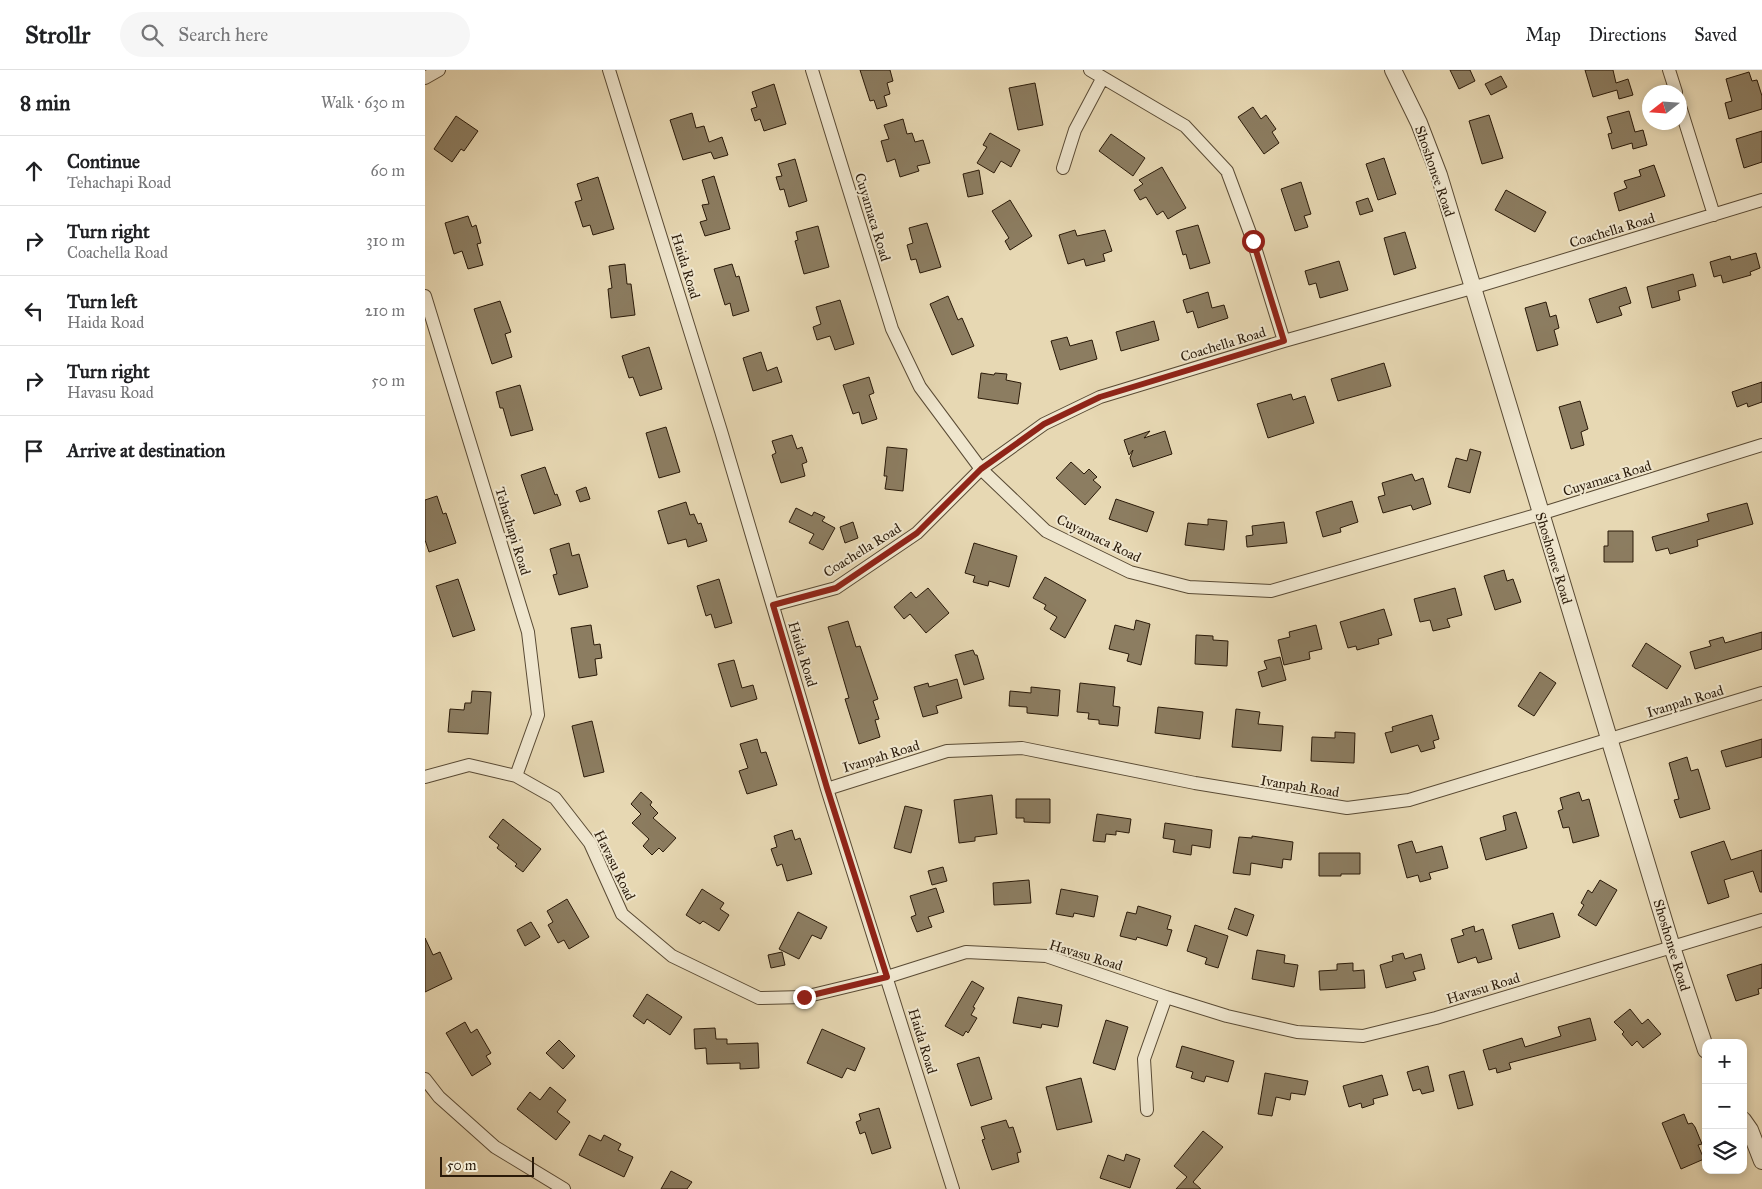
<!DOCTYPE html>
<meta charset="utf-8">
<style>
:root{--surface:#fff;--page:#f6f6f6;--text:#202124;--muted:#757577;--line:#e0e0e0}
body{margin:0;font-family:"IM FELL Great Primer",serif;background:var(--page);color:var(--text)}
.controls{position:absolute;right:15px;bottom:15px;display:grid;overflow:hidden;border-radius:10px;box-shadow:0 2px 8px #0003}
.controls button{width:45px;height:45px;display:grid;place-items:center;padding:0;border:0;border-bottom:1px solid var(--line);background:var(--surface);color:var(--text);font:25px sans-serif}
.compass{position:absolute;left:1217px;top:15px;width:45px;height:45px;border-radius:50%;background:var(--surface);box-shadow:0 2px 8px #0003;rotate:253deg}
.scale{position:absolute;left:15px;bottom:12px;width:94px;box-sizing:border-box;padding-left:5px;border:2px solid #2a1a09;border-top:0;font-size:14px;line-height:18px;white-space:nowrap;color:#2a1a09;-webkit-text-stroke:4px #efe6ce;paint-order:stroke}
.stop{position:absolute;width:15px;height:15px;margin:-11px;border:4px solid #8f2418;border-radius:50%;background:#fff}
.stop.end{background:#8f2418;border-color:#fff;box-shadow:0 1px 5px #0008}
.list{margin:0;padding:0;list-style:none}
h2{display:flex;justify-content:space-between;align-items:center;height:65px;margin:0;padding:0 20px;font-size:21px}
h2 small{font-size:16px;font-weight:400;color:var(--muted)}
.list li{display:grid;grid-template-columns:32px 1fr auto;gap:15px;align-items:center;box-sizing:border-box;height:70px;padding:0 20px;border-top:1px solid var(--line)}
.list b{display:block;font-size:19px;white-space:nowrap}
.list p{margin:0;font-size:16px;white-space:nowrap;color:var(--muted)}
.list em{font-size:16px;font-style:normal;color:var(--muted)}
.icon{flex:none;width:28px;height:28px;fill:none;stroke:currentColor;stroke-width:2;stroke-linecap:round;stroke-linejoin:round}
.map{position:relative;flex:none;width:1337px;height:1119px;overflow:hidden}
header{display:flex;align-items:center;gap:30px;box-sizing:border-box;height:70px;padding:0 25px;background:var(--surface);border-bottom:1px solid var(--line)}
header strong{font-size:24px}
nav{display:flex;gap:28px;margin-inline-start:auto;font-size:18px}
.search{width:350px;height:45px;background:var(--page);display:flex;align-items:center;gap:12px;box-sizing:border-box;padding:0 18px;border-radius:28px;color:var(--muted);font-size:19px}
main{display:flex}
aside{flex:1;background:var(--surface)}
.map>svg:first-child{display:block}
</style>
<header>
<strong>Strollr</strong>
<div class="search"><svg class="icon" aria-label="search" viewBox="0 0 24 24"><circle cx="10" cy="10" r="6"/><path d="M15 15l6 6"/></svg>Search here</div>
<nav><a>Map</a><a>Directions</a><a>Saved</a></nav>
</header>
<main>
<aside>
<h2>8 min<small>Walk · 630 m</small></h2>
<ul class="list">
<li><svg class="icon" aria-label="ahead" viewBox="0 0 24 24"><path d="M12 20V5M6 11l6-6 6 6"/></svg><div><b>Continue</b><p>Tehachapi Road</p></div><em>60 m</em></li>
<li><svg class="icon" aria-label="right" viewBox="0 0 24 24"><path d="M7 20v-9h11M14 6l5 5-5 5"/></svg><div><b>Turn right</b><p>Coachella Road</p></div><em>310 m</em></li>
<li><svg class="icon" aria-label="left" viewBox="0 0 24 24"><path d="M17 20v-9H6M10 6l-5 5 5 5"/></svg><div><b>Turn left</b><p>Haida Road</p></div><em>210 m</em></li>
<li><svg class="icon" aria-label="right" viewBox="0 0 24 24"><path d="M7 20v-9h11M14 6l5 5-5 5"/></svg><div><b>Turn right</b><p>Havasu Road</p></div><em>50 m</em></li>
<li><svg class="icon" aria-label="arrive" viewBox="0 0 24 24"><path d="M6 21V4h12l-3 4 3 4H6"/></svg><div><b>Arrive at destination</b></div></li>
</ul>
</aside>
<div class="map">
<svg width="1337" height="1119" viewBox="0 0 1337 1119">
<rect width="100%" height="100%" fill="#e7d8b3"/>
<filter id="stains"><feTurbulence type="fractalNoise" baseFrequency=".004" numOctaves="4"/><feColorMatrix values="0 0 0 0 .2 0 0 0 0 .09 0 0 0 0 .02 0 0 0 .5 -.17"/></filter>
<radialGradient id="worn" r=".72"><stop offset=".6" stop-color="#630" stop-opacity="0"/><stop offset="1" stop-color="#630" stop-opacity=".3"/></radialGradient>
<path fill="#8c7d61" stroke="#2a1a09" d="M435,0H465L468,11L462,13L465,24L459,26L462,36L452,39L449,30L445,31Z
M1025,0H1045L1050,11L1034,19Z
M1160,0H1188L1191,13L1203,9L1208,25L1194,29L1192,20L1168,27Z
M1324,2L1327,11L1332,10L1337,26V39L1304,49L1300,33L1307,31L1301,9Z
M1076,6L1082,17L1066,25L1060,14Z
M610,13L618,55L593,60L584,18Z
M349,14L361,54L339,61L335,49L330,51L326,39L332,37L327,22Z
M828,37L836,49L841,45L851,59L847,62L854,73L839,84L813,47Z
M1204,41L1210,62L1218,60L1222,75L1208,79L1207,73L1187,79L1183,64L1187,63L1182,47Z
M267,43L271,58L279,56L284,72L297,67L303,85L289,89L286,82L258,90L245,50Z
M1064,45L1078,88L1057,94L1044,51Z
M31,46L53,61L39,81L36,79L27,92L9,79Z
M478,49L482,64L487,63L490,72L498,70L505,93L492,96L494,101L475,107L470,89L462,92L456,71L464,69L459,55Z
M1337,61V92L1319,98L1311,69Z
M565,63L595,80L586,97L576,91L569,103L552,93L562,77L558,75Z
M686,64L720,88L708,106L674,81Z
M959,88L971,124L953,130L941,94Z
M370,89L382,131L364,137L359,119L355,120L351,107L357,106L353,94Z
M1229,95L1240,126L1194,141L1189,123L1202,118L1199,111L1216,106L1214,100Z
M737,97L761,138L743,149L738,141L732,145L721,127L715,130L709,120L718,114L714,110Z
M554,100L558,124L543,127L538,104Z
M289,106L305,159L280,166L275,152L282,150L277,135L284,134L277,110Z
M173,107L189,159L168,165L165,155L158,157L150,132L157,130L152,114Z
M876,112L886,144L879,146L883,157L870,161L856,119Z
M1081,120L1121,142L1110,162L1070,140Z
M943,128L948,141L935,145L931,132Z
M585,130L607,166L585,180L580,171L584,168L567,141Z
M43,146L47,157L51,155L56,173L52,174L58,195L43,199L37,181L29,184L20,153Z
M502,153L516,197L495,203L491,189L486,190L482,175L488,173L484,158Z
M773,155L785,193L765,199L761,184L758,185L751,161Z
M393,156L404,197L379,204L370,171L373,170L371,162Z
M650,160L652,166L680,160L687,181L678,184L680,191L661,196L659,189L643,194L634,165Z
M980,162L991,198L969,205L959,168Z
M1331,183L1335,198L1325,202L1326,205L1298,213L1296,205L1289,207L1285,192L1305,186L1306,190Z
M914,191L923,220L895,228L891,213L884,215L880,201Z
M200,194L202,214H206L210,245L186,248L183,219L187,218L184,196Z
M307,194L311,207L314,206L324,241L308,246L305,233L300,235L289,199Z
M1268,204L1271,216L1253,221L1255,230L1227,238L1222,217Z
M1201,217L1206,233L1194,237L1197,245L1172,253L1164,229Z
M783,222L787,238L799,235L803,248L773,258L768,241L762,243L758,230Z
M523,226L533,250L537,248L549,276L527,285L505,234Z
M415,230L429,274L410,280L405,266L392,270L388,257L396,254L391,237Z
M75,231L86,262L80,264L87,287L67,294L49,239Z
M1121,232L1125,247L1131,245L1134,258L1129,260L1133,275L1112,281L1100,238Z
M729,251L734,270L696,281L691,262Z
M642,267L645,276L667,270L672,289L635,300L626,271Z
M224,277L237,319L215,326L208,307L204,308L197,286Z
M336,282L342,301L352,297L357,312L328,321L318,288Z
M959,293L966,316L913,331L906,309Z
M556,303L569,305L570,303L582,304L581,310L596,313L593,334L553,328Z
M444,307L449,323L444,325L452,349L437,354L434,342L428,344L418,315Z
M1337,312V332L1323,337L1322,333L1312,337L1307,322Z
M95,315L108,360L86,366L78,338H75L71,322Z
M866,324L868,330L880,326L889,353L843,368L832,334Z
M1155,331L1163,359L1156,362L1159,375L1146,379L1134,337Z
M241,357L255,402L234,408L221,363Z
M725,361L719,368L740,361L747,384L708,397L705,388L708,380L704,385L699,370Z
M367,365L372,379L377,377L382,392L377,394L380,406L356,413L347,385L351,383L347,371Z
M462,377L482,379L478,421L460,419L462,406H459Z
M1045,379L1056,382L1045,423L1023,417L1031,388L1042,391Z
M646,392L659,404L664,399L672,407L668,410L676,417L660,435L631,408Z
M120,397L130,425L132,424L136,435L109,444L96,405Z
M987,404L990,411L998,408L1006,434L988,440L986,435L958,443L953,427L960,425L957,413Z
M161,417L165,429L155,432L151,421Z
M12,426L18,444L21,443L31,473L4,482L0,470V430Z
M691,429L729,442L722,462L684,449Z
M927,431L933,452L915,458L916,462L898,467L891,442Z
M261,432L265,445L269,444L273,454L276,453L282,471L263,477L261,469L243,474L233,441Z
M1322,433L1328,454L1272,470L1273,476L1245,484L1243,478L1231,481L1227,467L1284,451L1282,444Z
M371,438L387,446L389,442L400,447L397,451L410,458L398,480L384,473L389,464L364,452Z
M783,449L802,451L799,480L760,475L763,453L783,455Z
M428,452L433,468L420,473L415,457Z
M859,452L862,473L822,477L821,466L828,465L827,456Z
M1183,461H1208V492H1179V476H1183Z
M144,473L147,486L154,484L163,517L134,525L128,505L132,504L125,479Z
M549,473L592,486L584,517L564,511L563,516L548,512L550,506L540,503Z
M1079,500L1082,511L1088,509L1096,532L1070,540L1059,506Z
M620,507L661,530L640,568L625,559L632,547L619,539L621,535L608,528Z
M33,509L50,560L28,567L11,516Z
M294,509L307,553L290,558L286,544L281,546L272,516Z
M503,518L524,543L501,563L485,544L479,549L469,537L486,522L491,528Z
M1030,518L1037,545L1022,549L1025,557L1008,561L1005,550L995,552L989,529Z
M959,539L967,565L953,569L954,574L932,580L931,576L923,578L915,552Z
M711,550L725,554L716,595L702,591L704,584L684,579L690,555L709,560Z
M423,551L431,577L435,576L453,629L448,631L454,649L450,650L455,667L434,674L420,629L424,628L403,557Z
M166,555L169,575L175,574L177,588L170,589L172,605L154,608L146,558Z
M891,555L897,579L884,582L885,589L859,595L853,570L865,567L864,562Z
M1337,562V579L1270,599L1265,582L1286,576L1284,571L1298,567L1300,573Z
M771,565L788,566V570L803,571L802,596L770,594Z
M1221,573L1256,596L1242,619L1207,596Z
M548,580L550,585H552L559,609L539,615L530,585Z
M855,587L861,610L837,617L833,602L842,599L839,591Z
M309,590L317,618L328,615L332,629L306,637L293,594Z
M1115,602L1131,613L1109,646L1093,636Z
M532,609L537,628L511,636L513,643L498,647L489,617L503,613L504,617Z
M655,613L690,617L688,636L695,637L693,656L674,654V650L663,649L664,643L652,642Z
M606,617L635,620L633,646L602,643V637L584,636L585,621L606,623Z
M47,621L66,622L63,664L23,662L25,639L39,640L40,633H46Z
M733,637L778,642L775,669L730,663Z
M811,639L835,642L833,654L858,656L856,681L807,677Z
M1007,645L1014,669L1008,671L1010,678L996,682L993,675L966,683L960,663L968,661L967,657Z
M167,651L179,702L159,707L147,656Z
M910,662L930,663L929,693L886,691L887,667L910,668Z
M332,669L336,683L341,682L352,715L322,724L314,701L323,698L315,674Z
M1337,669V687L1301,697L1296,681Z
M1262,687L1266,701L1273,699L1285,739L1255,748L1249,730L1254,729L1244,693Z
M216,722L227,732L225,735L233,743L228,748L251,768L238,782L234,778L227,785L218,776L224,769L207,753L216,744L206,734Z
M1154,722L1157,731L1164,729L1174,766L1148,773L1144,757L1138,758L1133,741L1138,739L1135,728Z
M567,725L572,764L550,767V771L534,773L529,730Z
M591,729H625V753L599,752V748H591Z
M480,736L497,740L486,783L469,778Z
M1091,742L1102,778L1061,790L1055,768L1081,760L1078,746Z
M672,744L706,749L704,763L691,761V765L681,764L680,772L668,771Z
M78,749L116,779L98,802L90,796L92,794L72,778L74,775L64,767Z
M740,753L787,760L785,778L767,775L766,785L748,782L750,770L738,768Z
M367,760L370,770L375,768L387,804L362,811L357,794L352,796L346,779L352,777L349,766Z
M827,766L868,772L866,790L858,789L857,798L826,793L825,805L808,803L814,767L827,768Z
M987,771L991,783L1017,776L1023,798L1004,803L1006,809L995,812L993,805L982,808L973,775Z
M1299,771L1306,790L1337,780V822H1335L1328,801L1299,810L1304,827L1283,834L1266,782Z
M894,783H935V804H916V806H894Z
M518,797L522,811L507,815L503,801Z
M604,810L606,833L569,835L568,813Z
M1175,810L1192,820L1171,856L1153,845L1159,835L1156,833L1163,820L1167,823Z
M511,818L519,842L503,847L507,857L492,862L486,847L491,845L485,826Z
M277,819L299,833L295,839L304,845L294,861L278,851L275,854L261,845Z
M636,819L673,826L669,847L649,843L648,847L631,844Z
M142,829L164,867L144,879L139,870L133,873L123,855L128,852L122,841Z
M713,836L746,846L742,859L747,860L742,876L712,867L711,870L695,866L702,842L711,844Z
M810,838L829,845L822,866L803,859Z
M373,842L402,857L396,869L387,865L374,889L354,879Z
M1128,843L1135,867L1094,879L1087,855Z
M106,852L115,867L100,876L92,860Z
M770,855L803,866L793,898L780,894L782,888L762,881Z
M1049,856L1050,862L1058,859L1067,889L1053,893L1051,887L1033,893L1026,869L1039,865L1037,860Z
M0,868L8,885L15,882L27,909L0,922Z
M832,880L860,885L859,893L873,895L869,917L827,909Z
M357,882L360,895L346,898L343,885Z
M978,883L980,889L996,884L1000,899L988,902L991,910L961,918L955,895L968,891L967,886Z
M928,893V901L939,900L940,918L895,920L894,901L912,900V894Z
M1337,894V918L1333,919L1334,924L1311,931L1302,905Z
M547,911L559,918L548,937L550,938L546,945L552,948L543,963L541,961L538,966L520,956Z
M222,924L257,947L245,965L222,949L219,954L208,946Z
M593,927L637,935L633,957L617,954L616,958L588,953Z
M1205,939L1217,954L1223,949L1236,964L1218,978L1212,971L1207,976L1197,964L1199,962L1189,952Z
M1165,948L1171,970L1084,993L1086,999L1072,1003L1071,998L1064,1000L1058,980L1097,968L1100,977L1136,966L1133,957Z
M681,950L703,957L690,1000L668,993Z
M40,952L46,963L52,959L66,983L61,986L66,994L47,1006L21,963Z
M290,958L291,969H302V974L333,973L334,998L315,999V993L282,994L281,978L270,979L269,959Z
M397,959L440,978L430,1001L422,998L417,1008L382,993Z
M134,970L150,986L138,999L121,983Z
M757,976L809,991L803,1012L781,1006L779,1012L766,1008L768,1002L751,997Z
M554,987L567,1029L546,1036L532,994Z
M1003,996L1009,1021L997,1024L995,1019L988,1021L982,1002Z
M1039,1001L1048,1035L1033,1039L1024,1005Z
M840,1003L883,1011L880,1025L866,1023L865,1030L851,1027L847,1046L833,1044Z
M957,1005L963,1025L948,1029L949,1034L937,1038L936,1033L924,1037L918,1016Z
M656,1008L667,1052L632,1060L621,1017Z
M125,1017L141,1030L132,1042L145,1052L131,1070L92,1039L105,1022L115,1030Z
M454,1038L466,1078L447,1084L440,1062L435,1064L431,1052L436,1050L434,1044Z
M1259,1044L1263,1054L1267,1053L1270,1057L1277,1074L1273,1075L1279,1089L1256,1099L1237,1053Z
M581,1050L584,1058L588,1057L596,1082L592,1083L594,1092L567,1100L557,1070L560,1069L556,1057Z
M778,1061L798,1077L768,1112L776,1119H751L762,1107L749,1096Z
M164,1065L176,1071L179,1065L196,1074L193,1080L208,1087L199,1107L154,1085Z
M701,1084L715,1089L705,1118L675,1108L683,1085L699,1091Z
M246,1101L267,1112L262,1119H236Z"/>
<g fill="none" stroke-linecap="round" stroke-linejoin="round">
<g stroke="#594a34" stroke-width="14">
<path id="minor" d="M184,0L296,361L402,719L528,1119
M387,0L467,259L495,317L556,399L621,461L705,502L764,517L846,521L1115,444L1337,375
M665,0L760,56L802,101L828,171L859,271
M1244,0L1251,22
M0,8L14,0
M1254,33L1289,145
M638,98L650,60L677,9
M0,226L103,562L113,645L91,706
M348,535L411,518L492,463L556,399L619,354L675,327L859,271L1047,218L1337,130
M0,707L44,695L91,706L130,728L165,773L197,844L247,886L334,928L379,927L462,907L541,882L621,886L741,927L802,946L872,962L938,966L1011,948L1337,850
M402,719L522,681L597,678L770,713L922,738L984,730L1337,623
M0,1009L14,1027L70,1077L139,1119
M722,1040L719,989L741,927"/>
</g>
<g stroke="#594a34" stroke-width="18">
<path id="tertiary" d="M968,0L994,53L1014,105L1247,877L1281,980
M1318,1050L1325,1060L1337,1091"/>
</g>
<use href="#minor" stroke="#efe6ce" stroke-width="12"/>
<use href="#tertiary" stroke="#efe6ce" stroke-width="16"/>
</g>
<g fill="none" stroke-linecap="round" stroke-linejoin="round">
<path stroke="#8f2418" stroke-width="6" d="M379,927L462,907L402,718L348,535L411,518L492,463L556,399L619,354L675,327L859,271L828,171"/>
</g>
<g text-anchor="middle" stroke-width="4" stroke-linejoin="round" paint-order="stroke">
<g font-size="14" fill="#2a1a09" stroke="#efe6ce">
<text transform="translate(1010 101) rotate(71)" y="5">Shoshonee Road</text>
<text transform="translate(448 147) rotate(73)" y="5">Cuyamaca Road</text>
<text transform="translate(1187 160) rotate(-17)" y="5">Coachella Road</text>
<text transform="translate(261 196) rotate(73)" y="5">Haida Road</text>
<text transform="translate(798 274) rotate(-17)" y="5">Coachella Road</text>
<text transform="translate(1182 408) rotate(-17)" y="5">Cuyamaca Road</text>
<text transform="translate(88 461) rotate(73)" y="5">Tehachapi Road</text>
<text transform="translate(674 468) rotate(26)" y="5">Cuyamaca Road</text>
<text transform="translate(437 480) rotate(-32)" y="5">Coachella Road</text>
<text transform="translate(1129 488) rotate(73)" y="5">Shoshonee Road</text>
<text transform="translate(378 584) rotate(73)" y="5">Haida Road</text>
<text transform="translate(1260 631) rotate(-17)" y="5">Ivanpah Road</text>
<text transform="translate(456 686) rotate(-17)" y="5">Ivanpah Road</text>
<text transform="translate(875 716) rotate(9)" y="5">Ivanpah Road</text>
<text transform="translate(190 795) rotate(64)" y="5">Havasu Road</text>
<text transform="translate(1247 875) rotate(73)" y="5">Shoshonee Road</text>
<text transform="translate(661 885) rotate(17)" y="5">Havasu Road</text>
<text transform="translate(1058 918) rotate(-17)" y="5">Havasu Road</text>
<text transform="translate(498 971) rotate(73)" y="5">Haida Road</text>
</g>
</g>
<rect width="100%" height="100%" filter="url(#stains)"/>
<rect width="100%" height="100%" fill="url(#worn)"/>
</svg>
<div class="controls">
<button>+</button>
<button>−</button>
<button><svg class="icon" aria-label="layers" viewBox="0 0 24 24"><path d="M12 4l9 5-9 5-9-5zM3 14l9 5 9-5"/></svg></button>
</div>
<svg class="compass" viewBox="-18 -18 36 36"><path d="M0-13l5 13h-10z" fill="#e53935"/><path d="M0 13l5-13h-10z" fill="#757577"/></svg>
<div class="scale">50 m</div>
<div class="stop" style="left:828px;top:171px"></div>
<div class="stop end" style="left:379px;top:927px"></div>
</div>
</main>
